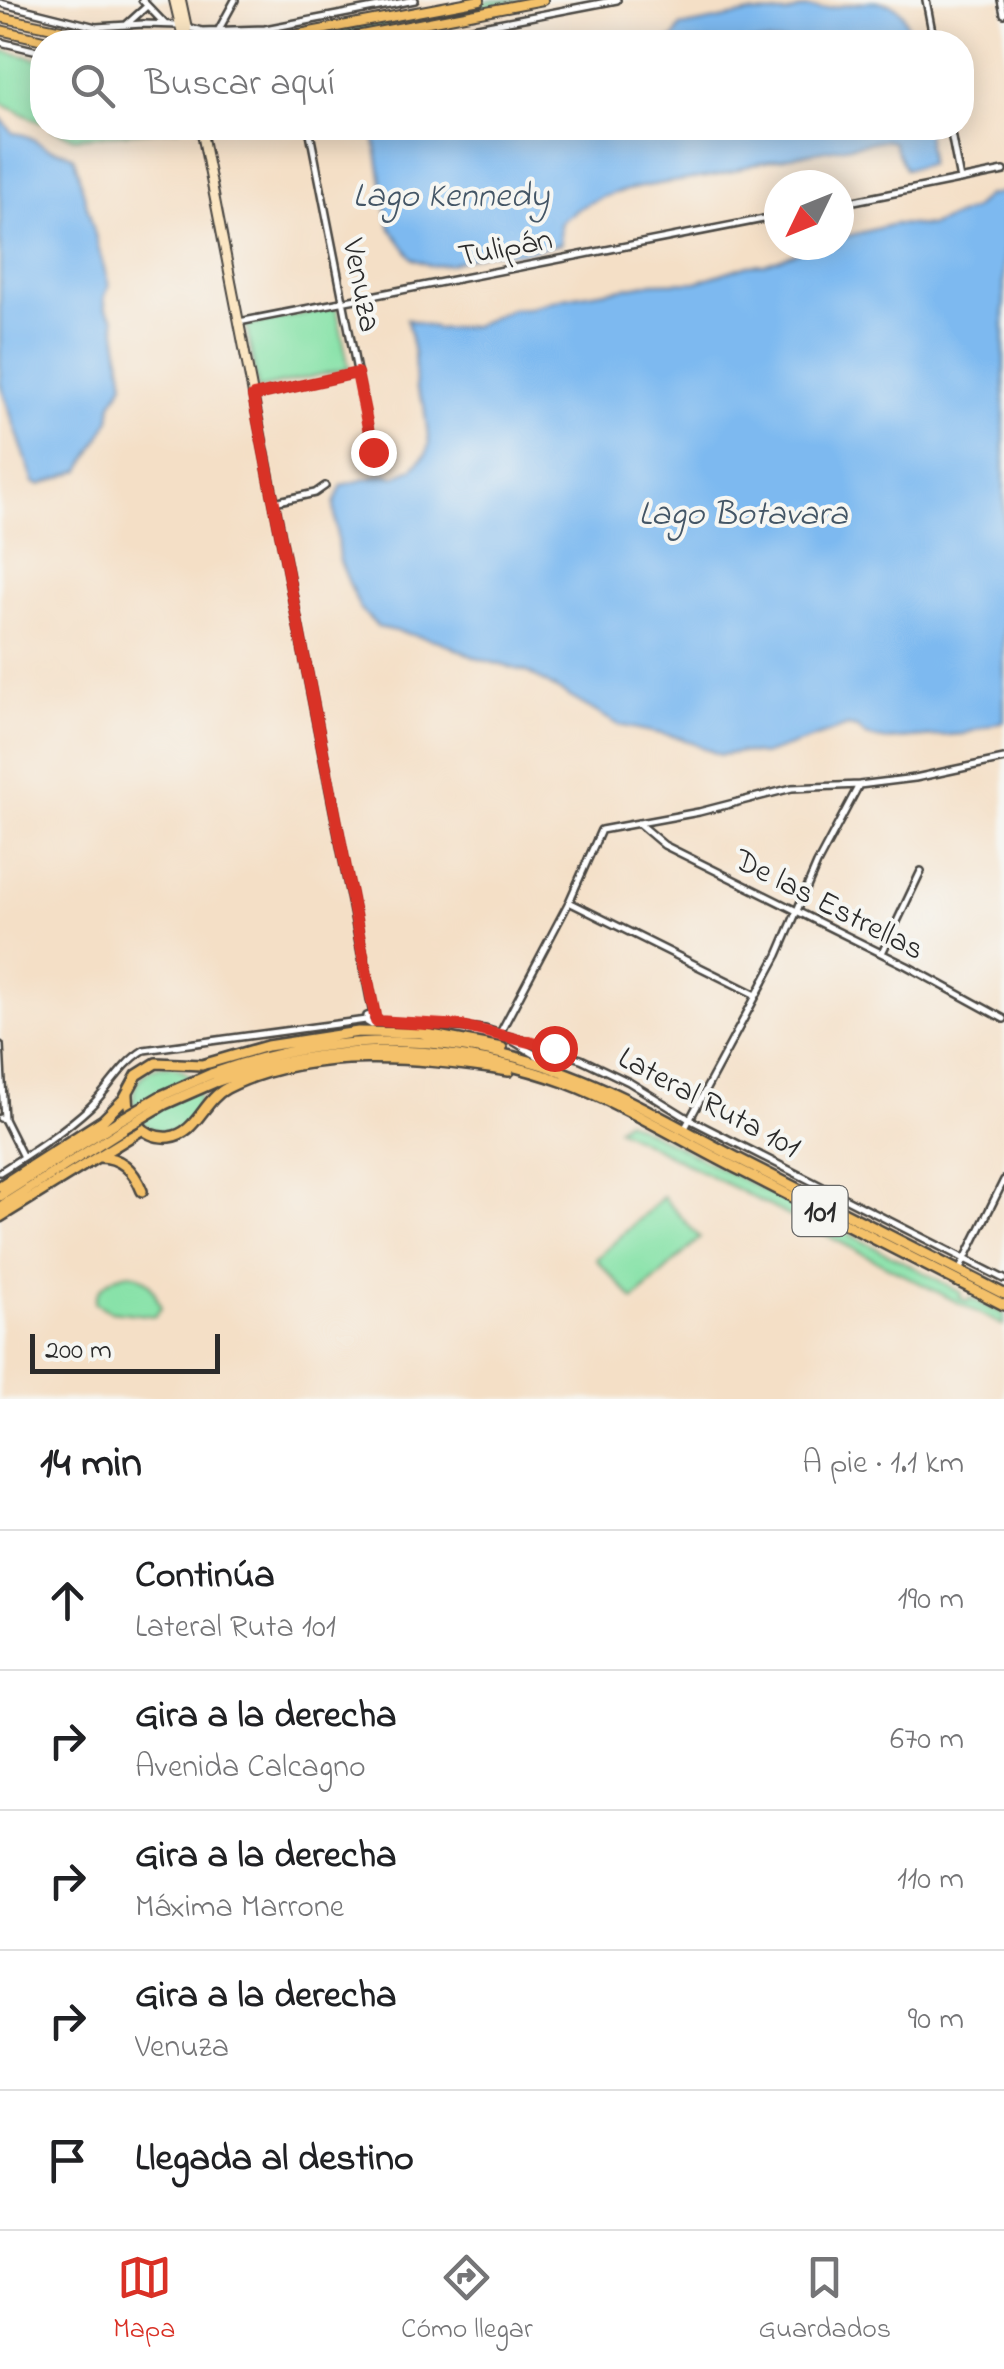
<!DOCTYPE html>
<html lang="es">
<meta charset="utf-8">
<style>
:root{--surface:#fff;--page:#f6f6f6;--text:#202124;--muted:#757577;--line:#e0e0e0;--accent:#d93025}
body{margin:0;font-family:"Indie Flower",sans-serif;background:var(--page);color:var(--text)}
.compass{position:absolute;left:764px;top:170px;width:90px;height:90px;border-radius:50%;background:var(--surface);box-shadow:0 5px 25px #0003;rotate:227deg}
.scale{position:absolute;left:30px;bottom:25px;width:190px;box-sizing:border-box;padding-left:10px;border:5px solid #2b2b2b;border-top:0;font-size:28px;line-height:35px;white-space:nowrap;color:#2b2b2b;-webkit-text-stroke:8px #f6f6f2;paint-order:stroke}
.stop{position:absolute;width:30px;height:30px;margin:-22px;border:8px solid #d93025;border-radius:50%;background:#fff}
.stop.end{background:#d93025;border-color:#fff;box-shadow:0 2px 10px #0008}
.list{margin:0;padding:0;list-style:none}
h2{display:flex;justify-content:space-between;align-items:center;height:130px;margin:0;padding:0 40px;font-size:42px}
h2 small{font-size:32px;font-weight:400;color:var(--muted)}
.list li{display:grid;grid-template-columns:65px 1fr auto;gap:30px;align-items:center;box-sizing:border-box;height:140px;padding:0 40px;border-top:2px solid var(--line)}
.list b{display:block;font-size:38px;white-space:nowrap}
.list p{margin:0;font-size:32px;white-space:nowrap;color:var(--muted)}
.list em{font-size:32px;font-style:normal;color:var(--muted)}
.icon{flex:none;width:55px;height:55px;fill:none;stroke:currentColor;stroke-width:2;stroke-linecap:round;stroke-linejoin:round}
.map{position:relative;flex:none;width:1004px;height:1399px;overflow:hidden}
.search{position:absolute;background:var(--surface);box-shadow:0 5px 25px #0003;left:30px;right:30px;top:30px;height:110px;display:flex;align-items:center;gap:25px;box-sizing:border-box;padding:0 35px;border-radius:40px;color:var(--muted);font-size:38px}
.sheet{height:830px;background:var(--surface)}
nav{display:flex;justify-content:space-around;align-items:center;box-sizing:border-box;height:140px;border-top:2px solid var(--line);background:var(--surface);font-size:28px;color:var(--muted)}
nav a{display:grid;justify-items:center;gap:5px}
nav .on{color:var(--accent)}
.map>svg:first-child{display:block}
</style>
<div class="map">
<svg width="1004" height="1399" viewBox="0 0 1004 1399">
<rect width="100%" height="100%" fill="#f6f6f2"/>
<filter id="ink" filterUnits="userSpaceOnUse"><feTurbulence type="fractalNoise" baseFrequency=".01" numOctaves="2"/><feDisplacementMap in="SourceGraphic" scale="20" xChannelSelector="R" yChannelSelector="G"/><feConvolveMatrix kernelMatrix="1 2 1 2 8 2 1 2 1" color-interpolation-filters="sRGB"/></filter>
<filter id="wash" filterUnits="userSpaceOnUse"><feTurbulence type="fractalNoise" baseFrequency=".0048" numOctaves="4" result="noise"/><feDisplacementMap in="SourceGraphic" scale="40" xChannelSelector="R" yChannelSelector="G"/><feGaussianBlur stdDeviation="2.25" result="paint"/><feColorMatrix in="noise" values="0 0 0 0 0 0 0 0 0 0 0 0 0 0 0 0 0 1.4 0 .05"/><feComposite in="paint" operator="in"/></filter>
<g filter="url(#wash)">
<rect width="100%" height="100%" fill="#f4dfc6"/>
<path fill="#87e2a8" stroke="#59866a" stroke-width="2.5" d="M494,0H525L308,42H275Z
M0,50L42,60V123L0,103Z
M51,128H180L74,138Z
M336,307L349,368L258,389L246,326Z
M133 1099a33 33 0 1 1 66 0a33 33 0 1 1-66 0Z
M626,1120L931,1276L961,1293L960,1297L967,1301L970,1298L1004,1314V1326L617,1128Z
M663,1197L700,1238L634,1300L596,1259Z
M131,1273C151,1278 154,1291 161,1308L155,1316L110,1311L95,1303C96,1286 115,1274 131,1273Z"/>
<path fill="#7db9f0" stroke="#54728e" stroke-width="2.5" d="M871,1C905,4 903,13 912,42H664L674,38L680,27L751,13L786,14L803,8L822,9Z
M0,117L13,133C35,135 36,144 51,149C62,152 65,150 74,158L109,286L104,298L106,309L114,318L124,383L112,403L110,419L81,470L40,485L34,483L0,383Z
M373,128H927L929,164L905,169L893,142L884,140C841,147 798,155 755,164C743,167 731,173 718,175C670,184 593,186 560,224L561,244L518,253L487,252L450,264L431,266L413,259L391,229L388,219Z
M1004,192V721L963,734L885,740L866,736L857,728L848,726L763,755L741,752L720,755L681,738L619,725L527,672L476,658L439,641L378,627L360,609L339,559L334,504L342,485L386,474L394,477L412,469L426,454L429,444L424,405L416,388L414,353L407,319L438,329L473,326L511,309L528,308L564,298L653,283L696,282L748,265L764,264L818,245H839V238L895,224L930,226L973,209L986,196Z"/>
</g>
<g filter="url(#ink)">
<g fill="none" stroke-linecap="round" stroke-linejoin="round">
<g stroke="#494642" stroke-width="10">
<path id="street" d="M142,0L165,24
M926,0L934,42
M1001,0L1004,14
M0,3L96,27L143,24L179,25L202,31L265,29L415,0
M127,24L147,6
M218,31L235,0
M0,42L42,52
M400,42L617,0
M309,128L373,452
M950,128L960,180
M839,204L1004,171
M239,322L779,216
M253,396L357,373
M274,502L315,493L325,486
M638,823L664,845L907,966L1004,1019
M569,902L756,995
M882,953L921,871
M376,1021L374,1014L367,1016V1022L372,1025L376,1021L485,1029L581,1059L629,1082L689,1119L1004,1279
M0,1045L4,1119
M549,1063L500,1033L569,902L601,830L699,812L792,788L859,785L915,778L1004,759
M0,1118L4,1119L23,1157
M684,1130L778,955L817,864L859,785
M0,1172C31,1152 63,1132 90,1107C109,1089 121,1064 144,1050L366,1020
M959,1271L1004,1180"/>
</g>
<g stroke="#494642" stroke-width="12">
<path id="secondary" d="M174,0L184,42
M181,0L187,28L185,42
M201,128L374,1014"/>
</g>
<g stroke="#494642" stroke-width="12">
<path id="primary" d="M0,17L120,42
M0,30L52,42
M257,42L480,0
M325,42L543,0"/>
</g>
<g stroke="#494642" stroke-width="14">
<path id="highway" d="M211,1074C331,1030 465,1030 583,1080C637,1102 688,1133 739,1159C828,1204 916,1249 1004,1294
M215,1082C328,1041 450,1041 564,1082C625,1105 682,1141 740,1170C828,1215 916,1260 1004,1305
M128,1093C127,1117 143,1139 169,1137C197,1134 203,1100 227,1088C310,1046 421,1057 509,1071
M97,1157C120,1156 134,1170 142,1191
M0,1186L103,1120L124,1099L137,1075L156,1063L202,1065L267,1046L358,1032L421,1033L502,1048
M0,1196L118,1121
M0,1207L123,1129
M0,1217L143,1129"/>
</g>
<use href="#street" stroke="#fff" stroke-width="5"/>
<use href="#secondary" stroke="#fbe6c3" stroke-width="8"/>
<use href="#primary" stroke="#f4c16a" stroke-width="8"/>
<use href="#highway" stroke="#f4c16a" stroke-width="9"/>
<g stroke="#494642" stroke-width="14" stroke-linecap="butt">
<path id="highway-bridge" d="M118,1121L161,1096L211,1074
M123,1129L165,1104L215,1082"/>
</g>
<use href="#highway-bridge" stroke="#f4c16a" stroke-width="9"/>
</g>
</g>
<g fill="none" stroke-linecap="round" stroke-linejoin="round" filter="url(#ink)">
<path stroke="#d93025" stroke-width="12" d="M373,452L357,373L253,396L376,1021L462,1026L554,1048"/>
</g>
<g text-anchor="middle" stroke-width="8" stroke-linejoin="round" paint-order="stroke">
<rect fill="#f6f6f2" stroke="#686867" stroke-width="2.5" x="792.5" y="1186" width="55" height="50" rx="8"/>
<g font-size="30" font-weight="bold" fill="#2b2b2b">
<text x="820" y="1221">101</text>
</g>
<g font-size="32" fill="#2b2b2b" stroke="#f6f6f2">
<text transform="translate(505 246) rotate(-11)" y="11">Tulipán</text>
<text transform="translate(363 285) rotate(79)" y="11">Venuza</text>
<text transform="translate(830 903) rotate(27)" y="11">De las Estrellas</text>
<text transform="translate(710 1101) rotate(28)" y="11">Lateral Ruta 101</text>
</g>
<g font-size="35" font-style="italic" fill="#445666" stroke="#f6f6f2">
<text x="451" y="206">Lago Kennedy</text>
<text x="743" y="524">Lago Botavara</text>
</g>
</g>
</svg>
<svg class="compass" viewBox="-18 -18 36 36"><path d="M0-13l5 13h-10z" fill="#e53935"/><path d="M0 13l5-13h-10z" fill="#757577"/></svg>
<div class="scale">200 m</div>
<div class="stop" style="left:554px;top:1048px"></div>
<div class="stop end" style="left:373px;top:452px"></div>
<div class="search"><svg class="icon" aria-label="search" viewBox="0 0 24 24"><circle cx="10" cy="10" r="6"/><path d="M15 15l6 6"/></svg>Buscar aquí</div>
</div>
<section class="sheet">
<h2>14 min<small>A pie · 1.1 km</small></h2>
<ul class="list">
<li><svg class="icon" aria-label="ahead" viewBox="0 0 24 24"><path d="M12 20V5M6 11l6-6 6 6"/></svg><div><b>Continúa</b><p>Lateral Ruta 101</p></div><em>190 m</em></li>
<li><svg class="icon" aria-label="right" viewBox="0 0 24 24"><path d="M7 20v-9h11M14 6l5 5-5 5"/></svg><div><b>Gira a la derecha</b><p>Avenida Calcagno</p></div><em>670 m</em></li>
<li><svg class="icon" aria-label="right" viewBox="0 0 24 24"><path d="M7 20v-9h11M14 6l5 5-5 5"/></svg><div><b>Gira a la derecha</b><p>Máxima Marrone</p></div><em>110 m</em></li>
<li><svg class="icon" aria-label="right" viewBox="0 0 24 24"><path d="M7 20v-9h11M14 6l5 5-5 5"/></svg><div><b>Gira a la derecha</b><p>Venuza</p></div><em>90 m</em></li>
<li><svg class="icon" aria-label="arrive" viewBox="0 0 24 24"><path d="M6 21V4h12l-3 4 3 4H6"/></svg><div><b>Llegada al destino</b></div></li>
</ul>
</section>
<nav>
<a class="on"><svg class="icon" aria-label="map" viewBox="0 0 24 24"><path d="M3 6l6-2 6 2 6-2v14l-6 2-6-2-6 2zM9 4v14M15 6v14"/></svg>Mapa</a>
<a><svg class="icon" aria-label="directions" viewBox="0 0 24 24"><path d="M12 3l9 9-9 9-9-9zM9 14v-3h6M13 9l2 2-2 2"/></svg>Cómo llegar</a>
<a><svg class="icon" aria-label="saved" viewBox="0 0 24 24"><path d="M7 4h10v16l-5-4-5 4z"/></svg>Guardados</a>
</nav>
